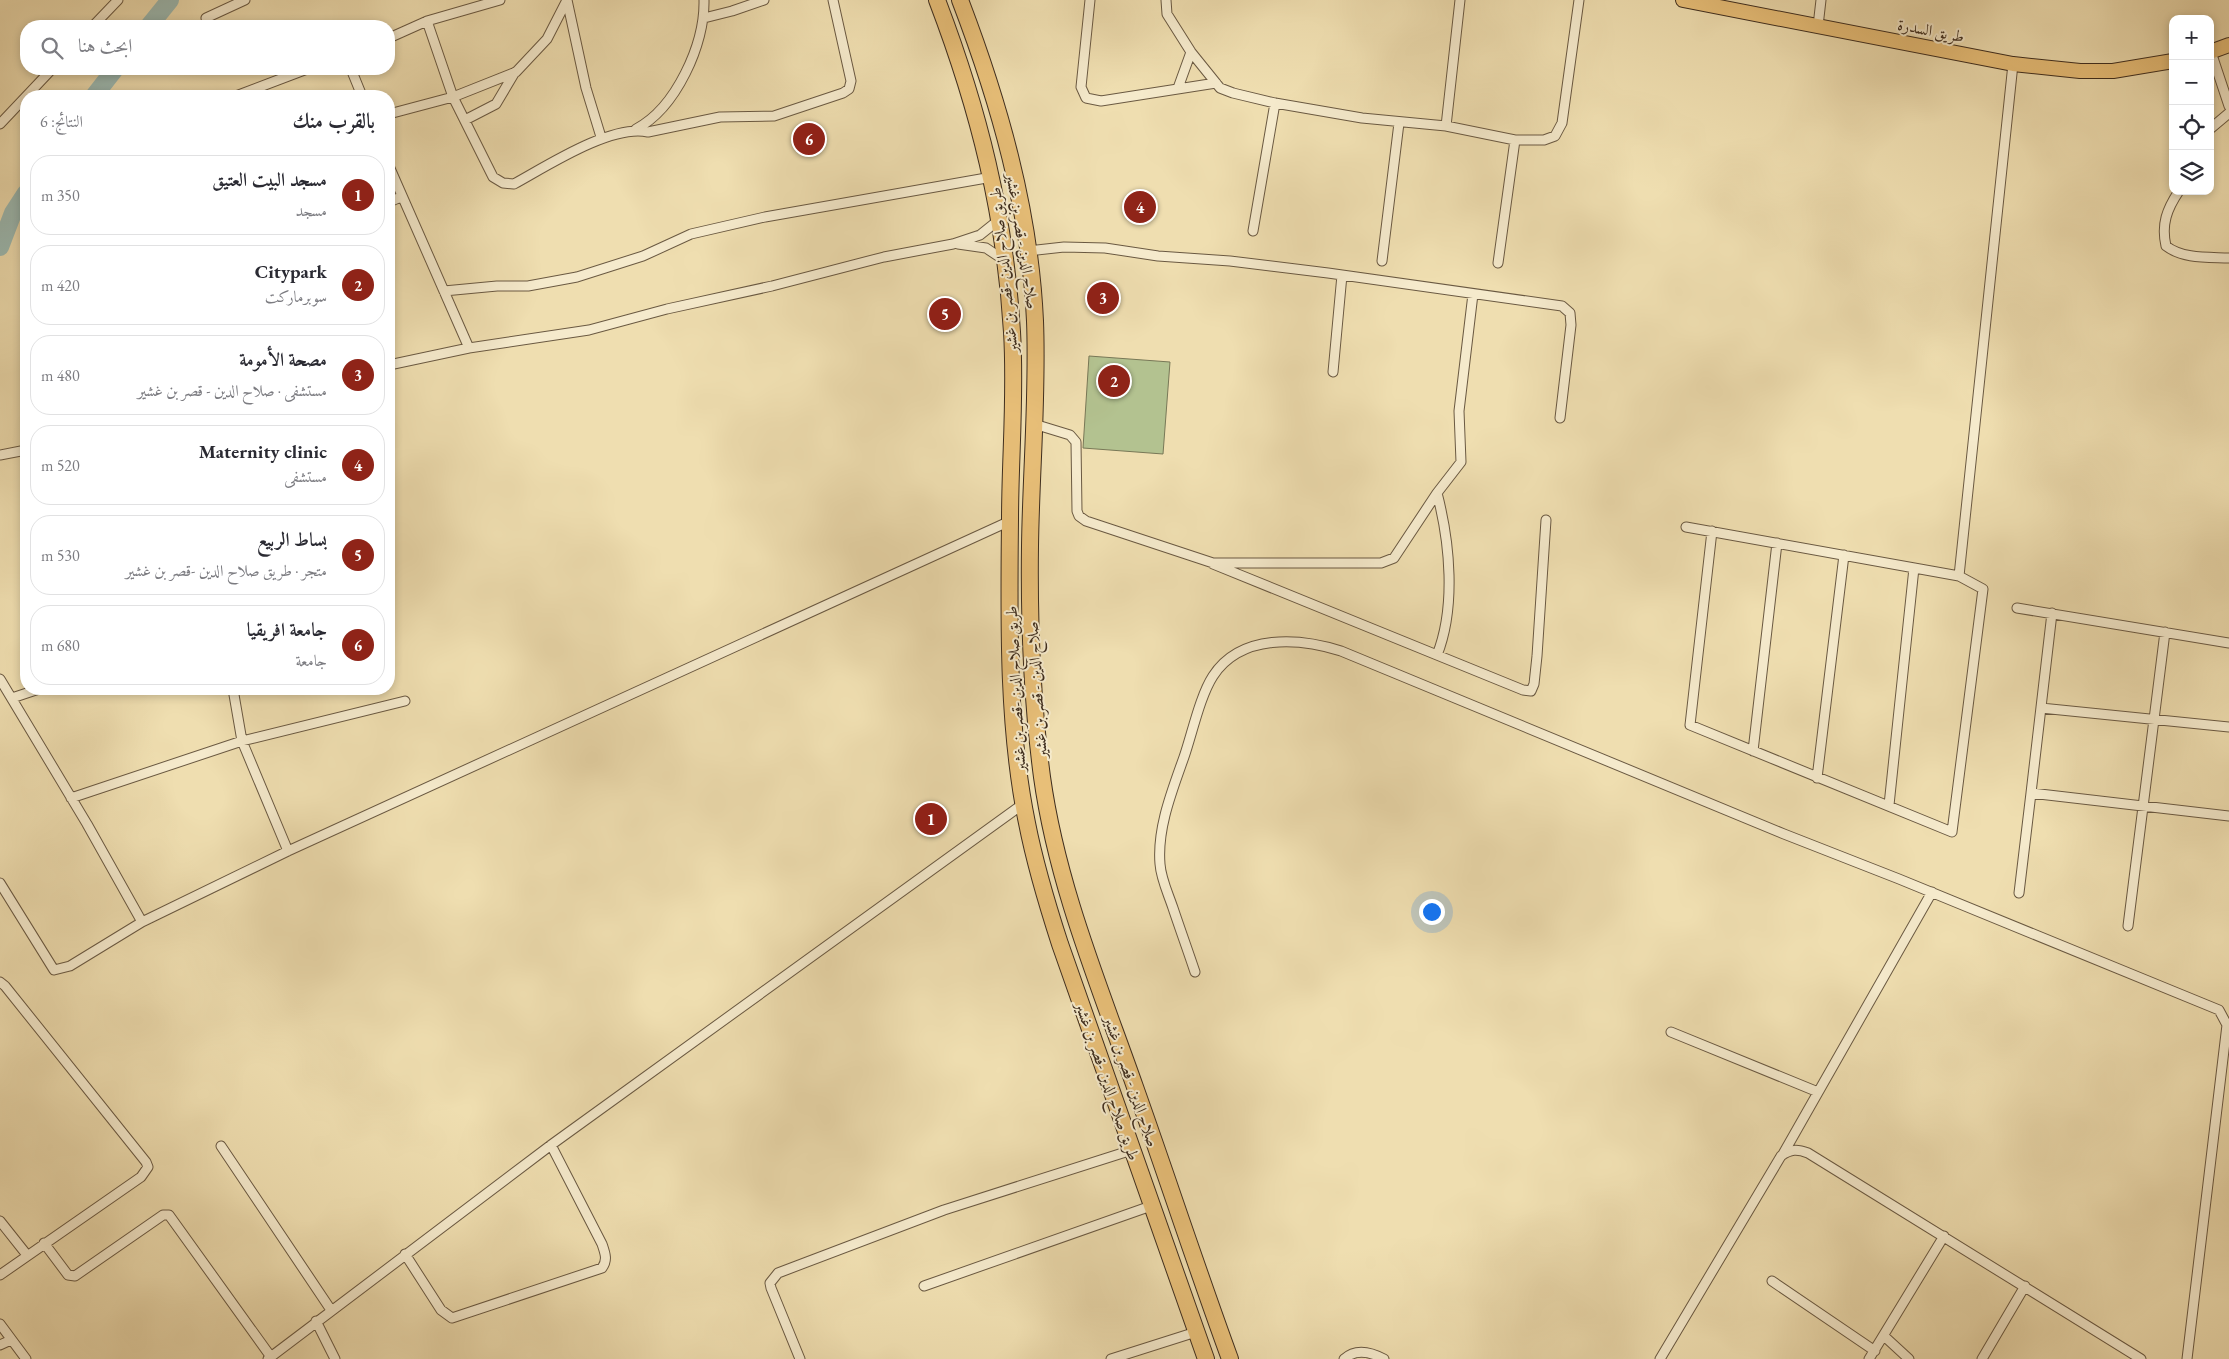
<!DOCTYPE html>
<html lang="ar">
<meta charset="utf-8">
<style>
:root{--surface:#fff;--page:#f7f7f7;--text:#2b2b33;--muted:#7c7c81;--line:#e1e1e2;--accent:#8f2418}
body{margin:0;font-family:"EB Garamond",Amiri,serif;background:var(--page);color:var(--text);direction:rtl}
.controls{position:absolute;right:15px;top:15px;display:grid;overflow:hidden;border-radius:10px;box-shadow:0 2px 8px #0003}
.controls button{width:45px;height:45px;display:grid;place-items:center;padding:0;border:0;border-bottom:1px solid var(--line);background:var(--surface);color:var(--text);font:25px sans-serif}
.you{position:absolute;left:1431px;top:911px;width:18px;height:18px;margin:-12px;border:4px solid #fff;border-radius:50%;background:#1a73e8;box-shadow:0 0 0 8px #1a73e833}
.badge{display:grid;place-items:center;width:32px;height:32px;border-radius:50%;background:var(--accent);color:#fff;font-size:16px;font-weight:700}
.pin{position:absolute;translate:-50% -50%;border:2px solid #fff;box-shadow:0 1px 5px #0006}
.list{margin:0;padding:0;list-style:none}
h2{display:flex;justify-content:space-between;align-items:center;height:65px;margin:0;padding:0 20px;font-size:21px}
h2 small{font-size:16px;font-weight:400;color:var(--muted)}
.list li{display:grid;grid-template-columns:32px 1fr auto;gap:15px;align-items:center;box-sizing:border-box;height:80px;margin:0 10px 10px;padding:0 10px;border:1px solid var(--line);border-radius:20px}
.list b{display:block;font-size:19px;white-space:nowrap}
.list p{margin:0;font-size:16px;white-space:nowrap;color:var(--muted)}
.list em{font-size:16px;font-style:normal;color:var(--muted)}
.icon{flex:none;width:28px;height:28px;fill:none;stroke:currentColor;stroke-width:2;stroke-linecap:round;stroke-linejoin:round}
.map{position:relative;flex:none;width:2229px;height:1359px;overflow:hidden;direction:ltr}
.search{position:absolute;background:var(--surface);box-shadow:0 2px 8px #0003;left:20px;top:20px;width:375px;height:55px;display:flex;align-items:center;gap:12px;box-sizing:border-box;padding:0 18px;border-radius:20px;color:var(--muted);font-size:19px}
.panel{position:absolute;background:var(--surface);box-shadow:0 2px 8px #0003;left:20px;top:90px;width:375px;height:605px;border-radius:20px;direction:rtl}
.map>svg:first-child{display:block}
</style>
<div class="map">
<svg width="2229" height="1359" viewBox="0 0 2229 1359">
<rect width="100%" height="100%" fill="#efdeb0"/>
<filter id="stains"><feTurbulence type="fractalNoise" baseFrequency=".004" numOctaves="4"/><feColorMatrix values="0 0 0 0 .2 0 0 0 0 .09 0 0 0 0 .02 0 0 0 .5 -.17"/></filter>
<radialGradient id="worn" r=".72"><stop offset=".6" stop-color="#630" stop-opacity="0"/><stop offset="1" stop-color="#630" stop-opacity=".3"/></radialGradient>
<path fill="#b3c290" stroke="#787857" d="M1089,356L1170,362L1163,454L1083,448Z"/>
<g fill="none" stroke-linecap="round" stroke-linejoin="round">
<path stroke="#9cbbb4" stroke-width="18" d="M149,26L170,0
M94,96L115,69
M0,247L13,213L26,193"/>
<g stroke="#6a5942" stroke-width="11">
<path id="street" d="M567,0L547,39L516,72L453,97L493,177L503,183L514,184C547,166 611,124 648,132L720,117L774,116L843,93L849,89L851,81L833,0
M567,0L586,88L601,137
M1090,0L1081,87L1086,98L1101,101L1216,83
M1166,0L1167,14L1191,52L1220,88L1233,93L1275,103L1362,118L1446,126L1515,140H1544L1555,136L1562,123L1579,0
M206,18L245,0
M704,18L732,11L764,0
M93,26L118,0
M1818,26L1821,0
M389,38L427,21L500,0
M2211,52L2229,106
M351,69L362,96
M1178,88L1191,52
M236,96L307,69
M389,114L453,97L427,21
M465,120L496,104L515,72
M0,124L52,69
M1446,126L1460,0
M636,129C676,108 705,44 704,0
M2210,129L2229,113
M389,166L469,348
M2179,191C2167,209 2161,224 2166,246C2183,259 2208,257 2229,258
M389,202L401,197
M1253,231L1275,103
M958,244L986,248L1004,260
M1028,251L1064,247L1105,248L1158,256L1230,261L1328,273L1562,306L1570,313L1571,325L1560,418
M1382,261L1399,123
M1498,263L1515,140
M444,291L497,286H528L577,277L643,256L691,234L765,217L992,177
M389,365L469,348L589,330L667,309L772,286L884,257L953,244L980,235L1000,219
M1333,372L1342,275
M1034,424L1070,435L1076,442L1077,511L1079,516L1086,521L1213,563H1381L1394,558L1437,493L1461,462L1459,411L1473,294
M0,455L26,450
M1437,493C1450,543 1456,607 1437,655
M1686,527L1959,576L2013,64
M1712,531L1690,725L1952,832L1983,589L1959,576
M1213,564L1523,690L1531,691L1534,684L1537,656L1546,520
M2017,608L2229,643
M0,679L87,824L142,922L288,851L1010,521
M233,689L242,741L288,851
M12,698L39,689
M2041,708L2229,727
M1753,751L1777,543
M1817,778L1844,555
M2031,793L2052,613
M71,798L242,741L405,701
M1889,805L1914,568
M0,883L54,970L70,966L142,922
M2019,893L2031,793L2229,816
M2128,926L2165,632
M1195,972C1188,951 1180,929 1173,908C1168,893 1161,879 1160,864C1157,828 1172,791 1184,757C1192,734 1200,696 1213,676C1241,633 1300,638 1341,651L1784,834L1899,879L2219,1010L2227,1025L2187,1359
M0,982L5,986L146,1162L148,1167L141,1177L0,1275
M1671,1032L1818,1092
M221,1146L331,1310
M1783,1154L1932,892
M0,1221L27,1255
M44,1243L68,1275L75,1276L163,1215H169L271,1357
M405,1254L441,1310L452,1318L602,1268C608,1260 605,1253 602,1244L551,1145
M1772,1281L1875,1351
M924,1286L1151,1206
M316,1321L335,1359
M0,1324L26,1359
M1884,1336L1909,1359
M0,1345L11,1340
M268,1359L551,1145L1023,804
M800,1359L771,1288L770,1283L778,1273L944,1210L1132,1150
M1111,1359L1196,1332
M1344,1359C1356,1348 1371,1352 1384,1359
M1660,1359L1781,1156C1791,1149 1797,1149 1808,1153L2141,1359
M1869,1359L1944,1236
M1982,1359L2025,1286"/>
</g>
<g stroke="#3e2d1e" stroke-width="16">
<path id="primary" d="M1683,0L2013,64L2080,71H2113L2173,61
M2210,52L2229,45"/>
</g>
<g stroke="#3e2d1e" stroke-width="18">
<path id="highway" d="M937,0C979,110 1005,214 1012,332C1016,395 1010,458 1010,520C1009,619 1007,726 1027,823C1035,864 1047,904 1060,944L1206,1359
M960,0C999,102 1030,210 1035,321C1038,395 1031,471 1030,546C1029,622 1032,701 1042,777C1057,885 1099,985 1135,1087C1167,1177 1197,1269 1230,1359"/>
</g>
<use href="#street" stroke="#f5eacc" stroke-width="9"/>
<use href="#primary" stroke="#e8bf78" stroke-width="14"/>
<use href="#highway" stroke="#e8bf78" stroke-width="16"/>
</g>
<g text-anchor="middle" stroke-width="4" stroke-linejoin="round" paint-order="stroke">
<g font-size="16" fill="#3e2d1e" stroke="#f5eacc">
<text transform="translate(1931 30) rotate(11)" y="6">طريق السدرة</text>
<text transform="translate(1023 241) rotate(81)" y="6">صلاح الدين - قصر بن غشير</text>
<text transform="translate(1003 270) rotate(-96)" y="6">طريق صلاح الدين -قصر بن غشير</text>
<text transform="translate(1015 689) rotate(-93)" y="6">طريق صلاح الدين -قصر بن غشير</text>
<text transform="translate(1036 690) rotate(-94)" y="6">صلاح الدين - قصر بن غشير</text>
<text transform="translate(1108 1081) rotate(71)" y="6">طريق صلاح الدين -قصر بن غشير</text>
<text transform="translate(1132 1081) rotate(71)" y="6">صلاح الدين - قصر بن غشير</text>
</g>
</g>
<rect width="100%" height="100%" filter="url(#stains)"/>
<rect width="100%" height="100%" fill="url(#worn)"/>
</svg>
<div class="controls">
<button>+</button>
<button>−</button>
<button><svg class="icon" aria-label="locate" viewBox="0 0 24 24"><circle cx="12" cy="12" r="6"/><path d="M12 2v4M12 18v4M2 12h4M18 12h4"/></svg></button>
<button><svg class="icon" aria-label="layers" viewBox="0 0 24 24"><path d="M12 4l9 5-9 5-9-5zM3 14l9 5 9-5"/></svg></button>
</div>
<div class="you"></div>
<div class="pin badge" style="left:931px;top:819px">1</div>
<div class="pin badge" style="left:1114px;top:381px">2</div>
<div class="pin badge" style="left:1103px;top:298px">3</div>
<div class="pin badge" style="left:1140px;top:207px">4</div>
<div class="pin badge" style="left:945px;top:314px">5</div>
<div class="pin badge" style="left:809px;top:139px">6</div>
<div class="search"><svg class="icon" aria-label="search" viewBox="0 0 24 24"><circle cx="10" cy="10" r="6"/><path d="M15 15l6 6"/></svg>ابحث هنا</div>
<section class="panel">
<h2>بالقرب منك<small>النتائج: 6</small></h2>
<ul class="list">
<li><span class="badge">1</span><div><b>مسجد البيت العتيق</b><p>مسجد</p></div><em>350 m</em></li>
<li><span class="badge">2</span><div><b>Citypark</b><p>سوبرماركت</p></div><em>420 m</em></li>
<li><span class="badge">3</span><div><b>مصحة الأمومة</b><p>مستشفى · صلاح الدين - قصر بن غشير</p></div><em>480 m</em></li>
<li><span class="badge">4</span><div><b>Maternity clinic</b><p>مستشفى</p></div><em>520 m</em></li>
<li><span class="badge">5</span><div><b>بساط الربيع</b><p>متجر · طريق صلاح الدين -قصر بن غشير</p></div><em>530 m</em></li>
<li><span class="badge">6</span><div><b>جامعة افريقيا</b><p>جامعة</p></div><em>680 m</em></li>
</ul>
</section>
</div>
